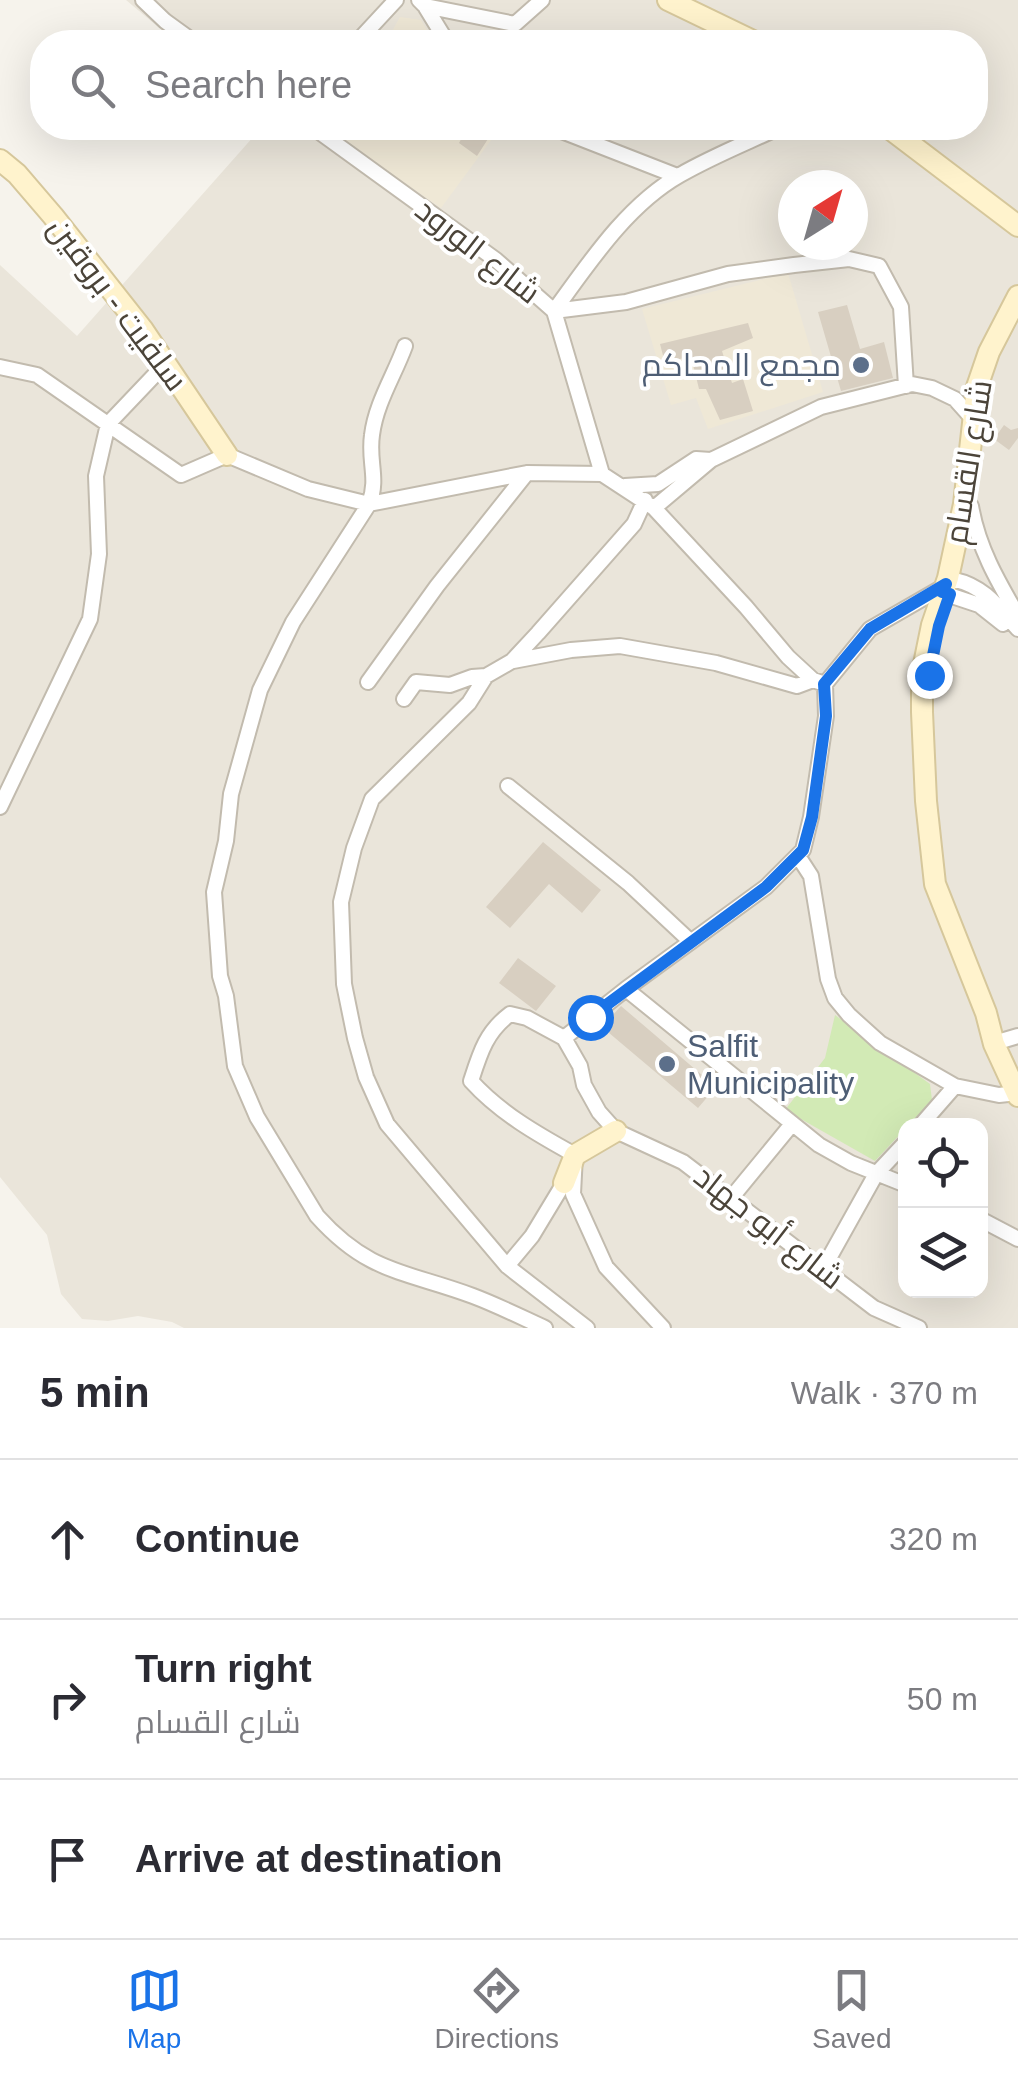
<!DOCTYPE html>
<meta charset="utf-8">
<style>
:root{--surface:#fff;--page:#f2f2f3;--text:#2b2b33;--muted:#7c7c81;--line:#e1e1e2;--accent:#1a73e8}
body{margin:0;font-family:Arial,Cairo,sans-serif;background:var(--page);color:var(--text)}
.controls{position:absolute;right:30px;bottom:30px;display:grid;overflow:hidden;border-radius:20px;box-shadow:0 10px 40px #0002}
.controls button{width:90px;height:90px;display:grid;place-items:center;padding:0;border:0;border-bottom:2px solid var(--line);background:var(--surface);color:var(--text);font:50px sans-serif}
.compass{position:absolute;left:778px;top:170px;width:90px;height:90px;border-radius:50%;background:var(--surface);box-shadow:0 10px 40px #0002;rotate:37deg}
.stop{position:absolute;width:30px;height:30px;margin:-22px;border:8px solid #1a73e8;border-radius:50%;background:#fff}
.stop.end{background:#1a73e8;border-color:#fff;box-shadow:0 2px 10px #0008}
.list{margin:0;padding:0;list-style:none}
h2{display:flex;justify-content:space-between;align-items:center;height:130px;margin:0;padding:0 40px;font-size:42px}
h2 small{font-size:32px;font-weight:400;color:var(--muted)}
.list li{display:grid;grid-template-columns:65px 1fr auto;gap:30px;align-items:center;box-sizing:border-box;height:160px;padding:0 40px;border-top:2px solid var(--line)}
.list b{display:block;font-size:38px;white-space:nowrap}
.list p{margin:0;font-size:32px;white-space:nowrap;color:var(--muted)}
.list em{font-size:32px;font-style:normal;color:var(--muted)}
.icon{flex:none;width:55px;height:55px;fill:none;stroke:currentColor;stroke-width:2;stroke-linecap:round;stroke-linejoin:round}
.map{position:relative;flex:none;width:1018px;height:1328px;overflow:hidden}
.search{position:absolute;background:var(--surface);box-shadow:0 10px 40px #0002;left:30px;right:30px;top:30px;height:110px;display:flex;align-items:center;gap:25px;box-sizing:border-box;padding:0 35px;border-radius:40px;color:var(--muted);font-size:38px}
.sheet{height:610px;background:var(--surface)}
nav{display:flex;justify-content:space-around;align-items:center;box-sizing:border-box;height:140px;border-top:2px solid var(--line);background:var(--surface);font-size:28px;color:var(--muted)}
nav a{display:grid;justify-items:center;gap:5px}
nav .on{color:var(--accent)}
.map>svg:first-child{display:block}
</style>
<div class="map">
<svg width="1018" height="1328" viewBox="0 0 1018 1328">
<rect width="100%" height="100%" fill="#f6f3ec"/>
<path fill="#eae5da" fill-rule="evenodd" d="M126,0H1018V1328H184L172,1322L138,1316L108,1321L82,1319L61,1294L47,1235L0,1177V265L77,336L261,128H976V42H176ZM793,185H853V245H793ZM906,1126H980V1290H906Z"/>
<path fill="#efe8d6" d="M400,17L421,20L434,42H386Z
M337,128H500L441,208L340,138Z
M788,273L823,392L708,429L696,398L671,405L642,309Z"/>
<path fill="#d2eab5" d="M835,1015L930,1084L932,1100L875,1161L785,1110L825,1058Z"/>
<path fill="#d8cfc1" d="M467,128H495L477,156L459,143Z
M847,305L860,349L884,342L893,378L841,391L818,312Z
M748,323L753,338L722,351L732,383L743,379L753,411L720,420L706,389H699L691,356L665,363L660,344Z
M1004,425L1011,430L1018,428V438L1009,450L994,439Z
M543,842L601,890L582,913L549,884L510,928L486,907Z
M518,958L556,986L536,1011L499,983Z
M621,1006L716,1087L698,1108L602,1027Z"/>
<g fill="none" stroke-linecap="round" stroke-linejoin="round">
<g stroke="#c2bbae" stroke-width="18">
<path id="street" d="M143,0L165,21L194,42
M419,0L425,6L515,24L542,0
M425,6L447,42
M357,42L396,0
M314,128L496,260L554,311L602,474
M554,128L677,176
M554,311L626,302L728,274L794,265L849,259L879,266L901,307L906,386
M554,311C589,263 627,205 680,175C711,157 746,143 778,128
M405,346C394,376 376,403 372,435C368,462 379,478 369,504L293,622L260,690L231,794L226,841L214,892L220,976L226,996L235,1066L257,1117L317,1216C369,1274 406,1271 473,1296C497,1305 521,1317 545,1328
M0,367L37,375L181,475L227,455L308,489L369,504L527,473L602,474
M602,474L654,508L746,607L788,657L813,680
M625,486L658,484L696,459L711,460
M971,506C978,547 997,580 1018,616
M654,508L711,460L821,407L912,384L932,388L955,399L972,418
M943,593L979,605L1003,624
M513,661L571,650L620,646L716,663L797,686L813,680L825,684
M368,682L437,586L527,473
M404,699L416,682L450,685L472,677L486,676
M508,786L628,883L690,941
M0,807L90,619L99,554L96,476L108,424L166,363
M798,856L811,876L828,979L835,998L849,1015L880,1043L955,1086L999,1095L1018,1093
M626,989L819,1145L851,1163L906,1185
M564,1038L626,989L766,887L803,850L811,817L826,716L825,684L870,629L955,580C984,586 999,608 1018,629
M1001,1041L1018,1036
M920,1126L955,1086
M732,1197L792,1124
M980,1219L1018,1239
M507,1266L532,1236L564,1183
M823,1269L876,1174L906,1142
M587,1328L507,1266L387,1124L366,1077L355,1038L344,984L341,902L354,848L372,799L469,703L486,676L512,661L538,633L634,524L645,500
M663,1328L606,1267L573,1194L575,1155C537,1134 500,1113 471,1081C480,1053 486,1032 510,1014L527,1018L564,1038L580,1066L584,1085L599,1112L616,1131L683,1162L874,1308L919,1328"/>
</g>
<g stroke="#d6c79b" stroke-width="24">
<path id="secondary" d="M668,0L755,42
M889,128L1018,226
M0,160L17,174L53,216L143,330L227,455
M1018,296L989,352L977,387L964,504L948,578L932,625L922,674V712L926,801L935,884L986,1013L994,1044L1018,1096
M564,1183L575,1155L616,1131"/>
</g>
<use href="#street" stroke="#fff" stroke-width="14"/>
<use href="#secondary" stroke="#fff3cd" stroke-width="20"/>
</g>
<g fill="none" stroke-linecap="round" stroke-linejoin="round">
<path stroke="#1a73e8" stroke-width="12" d="M590,1017L766,887L803,850L812,817L826,716L824,684L870,629L946,584L942,592L950,594L939,626L929,675"/>
</g>
<g fill="#5c6f8a" stroke="#fff" stroke-width="4">
<circle cx="861" cy="365" r="10"/>
<circle cx="667" cy="1064" r="10"/>
</g>
<g text-anchor="middle" stroke-width="8" stroke-linejoin="round" paint-order="stroke">
<g font-size="32" fill="#4b4439" stroke="#fff">
<text transform="translate(478 251) rotate(38)" y="11">شارع الورود</text>
<text transform="translate(118 304) rotate(53)" y="11">سلفيت - بروقين</text>
<text transform="translate(968 462) rotate(-81)" y="11">شارع القسام</text>
<text transform="translate(769 1227) rotate(38)" y="11">شارع أبو جهاد</text>
</g>
<g font-size="32" fill="#4e5e75" stroke="#fff" text-anchor="end">
<text x="841" y="376">مجمع المحاكم</text>
<text x="687" y="1057" text-anchor="start">Salfit<tspan x="687" dy="37">Municipality</tspan></text>
</g>
</g>
</svg>
<div class="controls">
<button><svg class="icon" aria-label="locate" viewBox="0 0 24 24"><circle cx="12" cy="12" r="6"/><path d="M12 2v4M12 18v4M2 12h4M18 12h4"/></svg></button>
<button><svg class="icon" aria-label="layers" viewBox="0 0 24 24"><path d="M12 4l9 5-9 5-9-5zM3 14l9 5 9-5"/></svg></button>
</div>
<svg class="compass" viewBox="-18 -18 36 36"><path d="M0-13l5 13h-10z" fill="#e53935"/><path d="M0 13l5-13h-10z" fill="#7c7c81"/></svg>
<div class="stop" style="left:590px;top:1017px"></div>
<div class="stop end" style="left:929px;top:675px"></div>
<div class="search"><svg class="icon" aria-label="search" viewBox="0 0 24 24"><circle cx="10" cy="10" r="6"/><path d="M15 15l6 6"/></svg>Search here</div>
</div>
<section class="sheet">
<h2>5 min<small>Walk · 370 m</small></h2>
<ul class="list">
<li><svg class="icon" aria-label="ahead" viewBox="0 0 24 24"><path d="M12 20V5M6 11l6-6 6 6"/></svg><div><b>Continue</b></div><em>320 m</em></li>
<li><svg class="icon" aria-label="right" viewBox="0 0 24 24"><path d="M7 20v-9h11M14 6l5 5-5 5"/></svg><div><b>Turn right</b><p>شارع القسام</p></div><em>50 m</em></li>
<li><svg class="icon" aria-label="arrive" viewBox="0 0 24 24"><path d="M6 21V4h12l-3 4 3 4H6"/></svg><div><b>Arrive at destination</b></div></li>
</ul>
</section>
<nav>
<a class="on"><svg class="icon" aria-label="map" viewBox="0 0 24 24"><path d="M3 6l6-2 6 2 6-2v14l-6 2-6-2-6 2zM9 4v14M15 6v14"/></svg>Map</a>
<a><svg class="icon" aria-label="directions" viewBox="0 0 24 24"><path d="M12 3l9 9-9 9-9-9zM9 14v-3h6M13 9l2 2-2 2"/></svg>Directions</a>
<a><svg class="icon" aria-label="saved" viewBox="0 0 24 24"><path d="M7 4h10v16l-5-4-5 4z"/></svg>Saved</a>
</nav>
